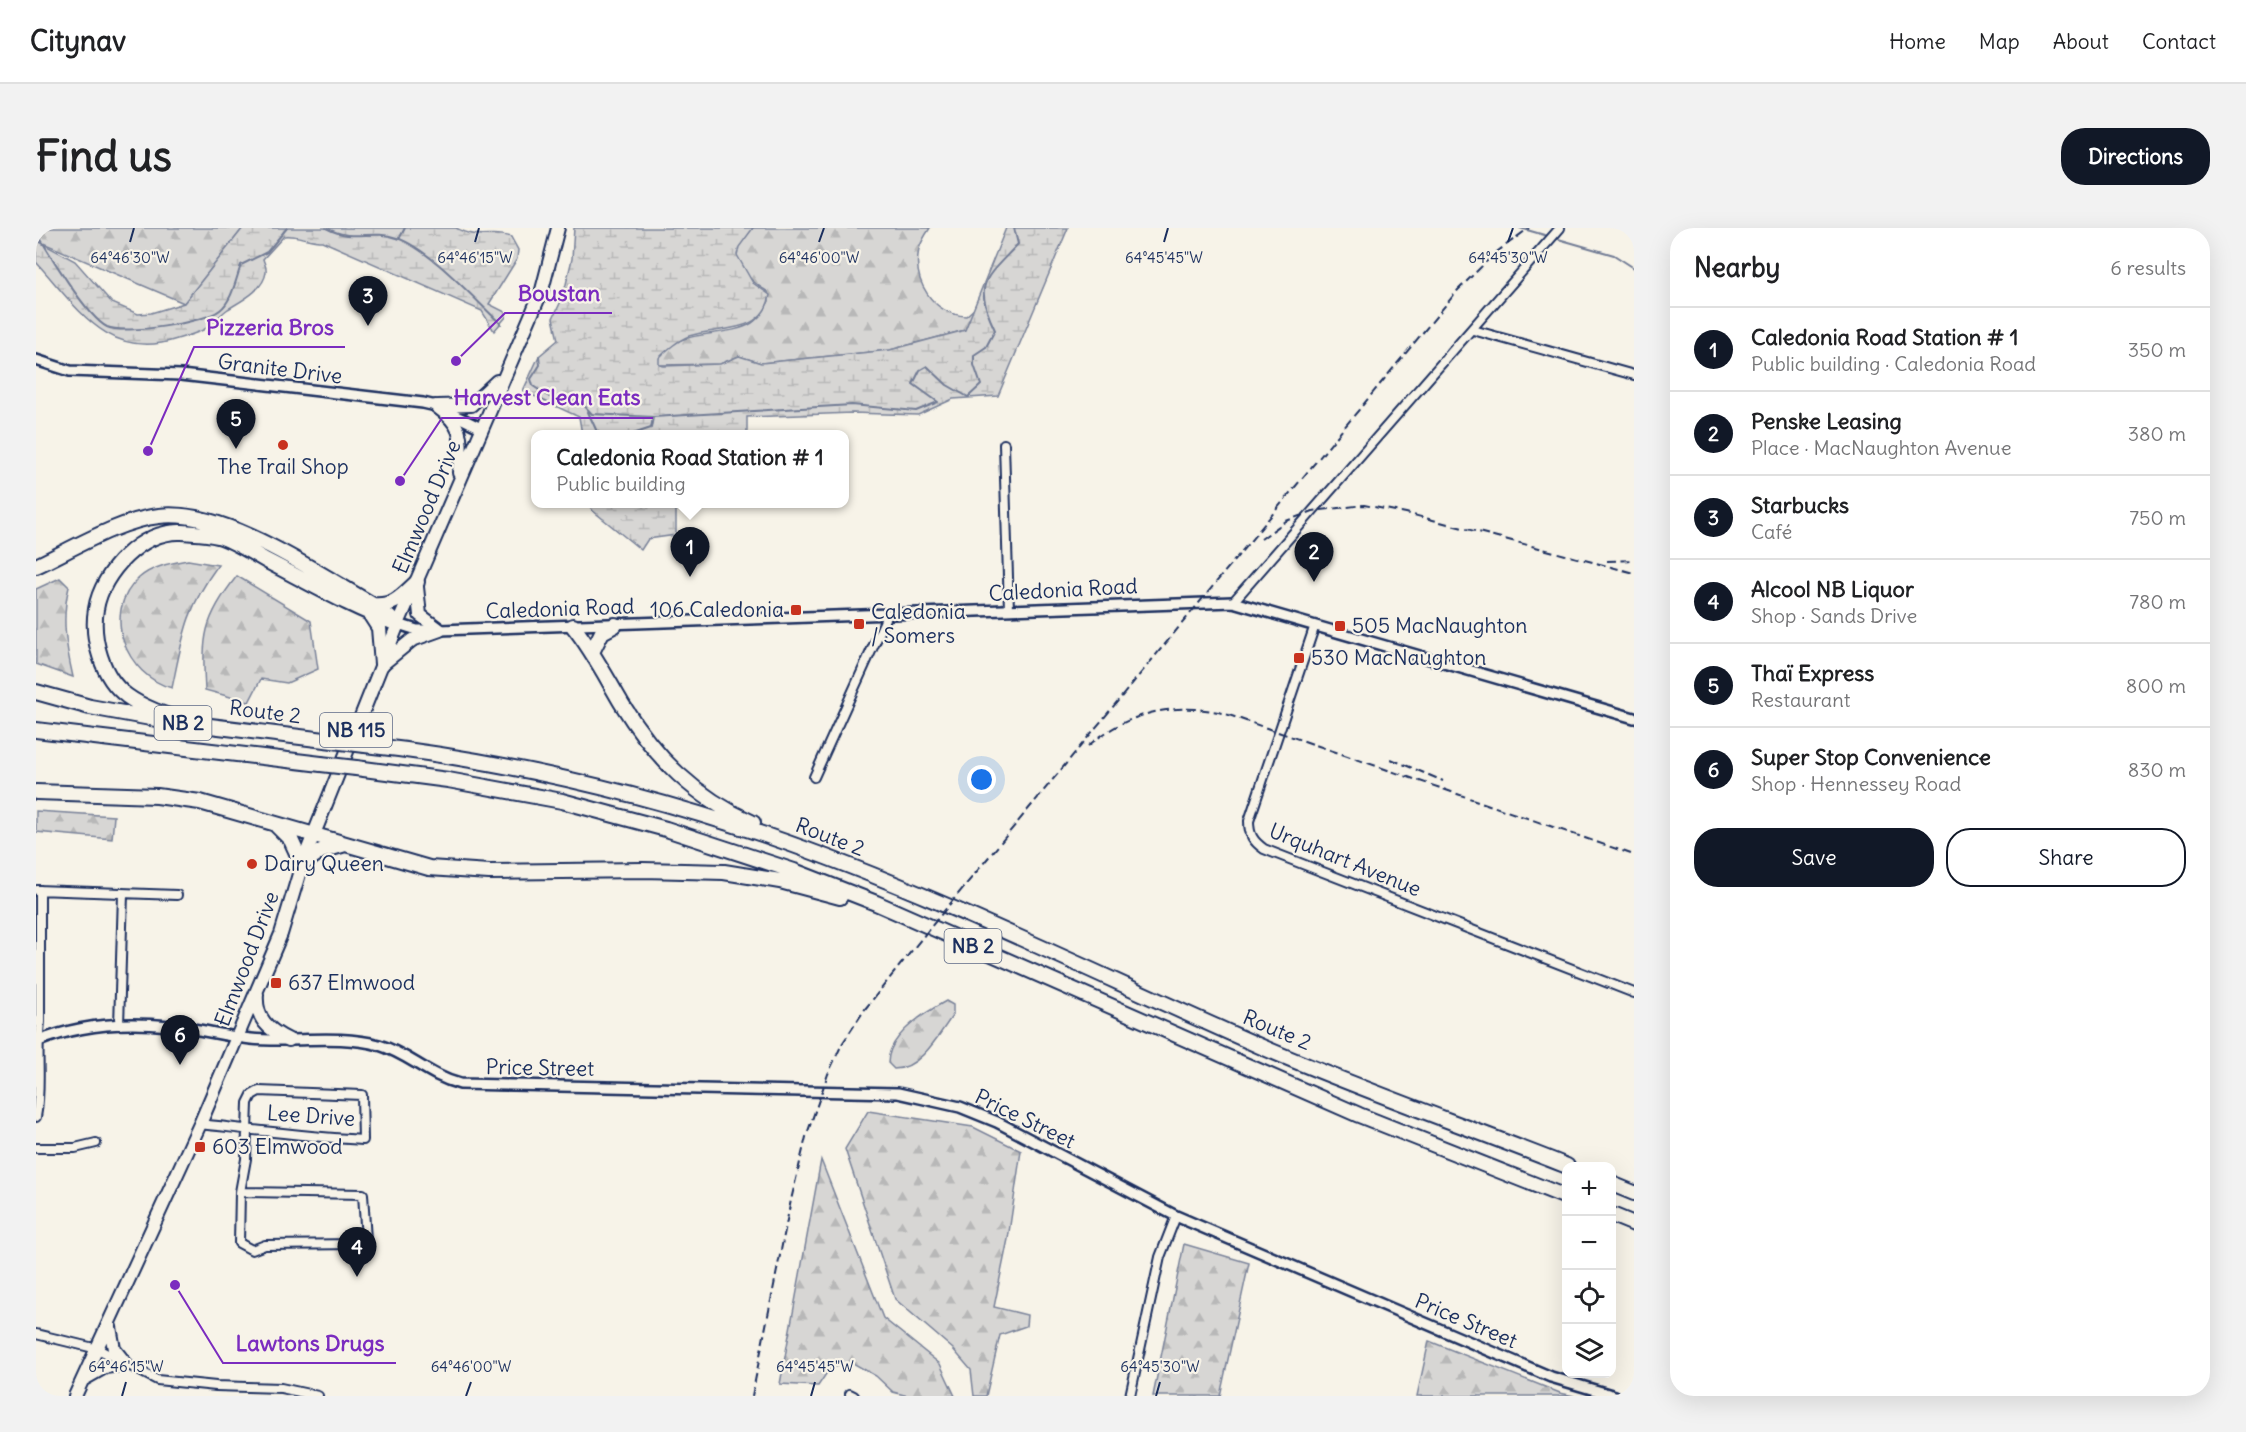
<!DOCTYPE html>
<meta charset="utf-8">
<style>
:root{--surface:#fff;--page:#f2f2f2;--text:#202124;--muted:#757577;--line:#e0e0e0;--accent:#111827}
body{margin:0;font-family:Delius,sans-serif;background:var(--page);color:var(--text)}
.controls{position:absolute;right:18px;bottom:18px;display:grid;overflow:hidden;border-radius:12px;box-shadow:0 6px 24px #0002}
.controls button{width:54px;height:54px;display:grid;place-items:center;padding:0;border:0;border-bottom:2px solid var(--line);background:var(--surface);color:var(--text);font:30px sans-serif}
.you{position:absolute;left:946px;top:552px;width:21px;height:21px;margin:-15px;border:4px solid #fff;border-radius:50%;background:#1a73e8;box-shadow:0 0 0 9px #1a73e833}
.badge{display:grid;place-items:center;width:39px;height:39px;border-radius:50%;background:var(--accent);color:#fff;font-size:20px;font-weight:700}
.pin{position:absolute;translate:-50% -50px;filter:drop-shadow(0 2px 3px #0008)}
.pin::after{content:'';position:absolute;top:32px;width:21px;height:18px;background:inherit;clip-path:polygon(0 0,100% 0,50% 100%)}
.popup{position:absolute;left:495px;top:202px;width:318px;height:78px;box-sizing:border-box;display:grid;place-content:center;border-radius:12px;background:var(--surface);filter:drop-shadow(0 2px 4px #0005);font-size:20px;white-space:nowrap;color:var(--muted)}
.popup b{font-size:22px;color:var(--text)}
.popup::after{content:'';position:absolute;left:50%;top:100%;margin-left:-12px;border:12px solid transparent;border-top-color:var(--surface)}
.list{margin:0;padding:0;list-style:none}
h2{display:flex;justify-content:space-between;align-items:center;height:78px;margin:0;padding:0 24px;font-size:26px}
h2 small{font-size:20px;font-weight:400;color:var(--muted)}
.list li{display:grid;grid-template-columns:39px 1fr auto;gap:18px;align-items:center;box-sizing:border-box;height:84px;padding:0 24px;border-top:2px solid var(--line)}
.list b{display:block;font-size:22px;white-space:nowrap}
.list p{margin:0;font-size:20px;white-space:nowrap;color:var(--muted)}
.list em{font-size:20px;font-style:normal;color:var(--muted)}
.actions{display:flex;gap:12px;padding:18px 24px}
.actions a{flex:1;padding:14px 0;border:2px solid var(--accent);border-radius:24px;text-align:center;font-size:21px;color:var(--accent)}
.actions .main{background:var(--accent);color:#fff}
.icon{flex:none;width:33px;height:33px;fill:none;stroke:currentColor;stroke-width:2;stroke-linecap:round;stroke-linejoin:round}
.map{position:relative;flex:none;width:1598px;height:1168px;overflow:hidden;border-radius:24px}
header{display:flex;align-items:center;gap:36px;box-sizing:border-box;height:84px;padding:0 30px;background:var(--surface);border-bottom:2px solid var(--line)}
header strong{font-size:28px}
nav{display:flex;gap:33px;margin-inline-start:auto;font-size:21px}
.intro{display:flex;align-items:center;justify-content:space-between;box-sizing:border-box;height:144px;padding:0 36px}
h1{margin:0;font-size:42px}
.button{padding:15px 27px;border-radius:24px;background:var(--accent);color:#fff;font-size:21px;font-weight:700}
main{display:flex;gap:36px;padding:0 36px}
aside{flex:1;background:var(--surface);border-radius:24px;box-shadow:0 6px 24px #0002}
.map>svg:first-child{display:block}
</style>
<header>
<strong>Citynav</strong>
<nav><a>Home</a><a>Map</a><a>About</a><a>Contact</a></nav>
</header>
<div class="intro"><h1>Find us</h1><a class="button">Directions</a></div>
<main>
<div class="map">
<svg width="1598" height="1168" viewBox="0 0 1598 1168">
<defs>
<pattern id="forest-firs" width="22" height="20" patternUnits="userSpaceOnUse" patternTransform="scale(1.5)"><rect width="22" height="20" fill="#d7d6d4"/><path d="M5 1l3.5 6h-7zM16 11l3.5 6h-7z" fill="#b8b8b8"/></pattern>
<pattern id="wetland-marsh" width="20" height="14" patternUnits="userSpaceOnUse" patternTransform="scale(1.5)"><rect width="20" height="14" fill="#d7d6d4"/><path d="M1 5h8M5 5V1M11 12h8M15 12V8" fill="none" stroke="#b8b8b8"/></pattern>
</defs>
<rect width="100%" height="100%" fill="#f7f3e8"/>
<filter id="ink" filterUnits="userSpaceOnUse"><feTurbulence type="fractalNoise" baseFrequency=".0167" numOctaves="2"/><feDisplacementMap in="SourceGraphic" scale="12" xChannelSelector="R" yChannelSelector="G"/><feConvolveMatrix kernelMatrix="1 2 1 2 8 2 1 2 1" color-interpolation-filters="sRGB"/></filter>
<g filter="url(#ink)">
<path fill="url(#forest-firs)" stroke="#798299" stroke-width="1.5" d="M0,0H207L148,75L0,12Z
M717,0H894C890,6 885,14 883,21C876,54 897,86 930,88L939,80L929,102L854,122L725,135L703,128L684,136L623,137L621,133C640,97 688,112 716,95C724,90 728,81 733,73L732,64C719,56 695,38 702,19C705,13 712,6 717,0Z
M152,332L182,337C150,381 147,408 136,460C90,448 64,385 103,350C116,338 136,335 152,332Z
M201,348L275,393L282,441L251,455L225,451L213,474L169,462C166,409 167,391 201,348Z
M24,350L33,359C25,390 30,418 37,449L0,436V361Z
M0,583L78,588L76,611L0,604Z
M910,773L917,777V787C903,806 885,841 858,841L852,835C852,807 888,785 910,773Z
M832,883L937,899L985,923L972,1011L958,1079L991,1087L990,1098L964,1107L950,1168H938L935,1142L917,1121L859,1071L809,921Z
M785,932L847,1090L904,1136L919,1168H872L857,1164L840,1148L817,1135L794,1140L782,1158L744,1156Z
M1148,1016L1213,1035L1184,1168H1117Z
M1393,1113L1524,1165L1538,1168H1381Z"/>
<path fill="url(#wetland-marsh)" stroke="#798299" stroke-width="1.5" d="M207,0H420C444,13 455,2 475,9L482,22L481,31L453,76L469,84L470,89L458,103L446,83L286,13C273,13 258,6 248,8L227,31C228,35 231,39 230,44C228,62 205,73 192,81C182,88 177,97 167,102C159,106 150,108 141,111C72,134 41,79 0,34V12L39,33L76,75L102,86L115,85L148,75Z
M538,0H717L703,19L701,27L717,55L734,67C727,108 682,98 653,108C643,112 630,122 623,130V137L628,138L684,136L703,128L725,135L854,122L929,102L970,0H1032L962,168L917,171L882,187L816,185L711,189V206H546L543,189L487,163L503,128L522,112L517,90L527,69L536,31Z
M553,276H640V307L612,311L605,322L556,282Z"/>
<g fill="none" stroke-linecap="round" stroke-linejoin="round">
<path stroke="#727c95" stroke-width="2" d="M290,0C319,15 333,1 361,10C395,22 438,71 465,96
M1484,0L1578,27L1598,40
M0,3C12,24 51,89 71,99C89,107 168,95 184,82C196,73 200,51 205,37L231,24L251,0
M363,11L369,0
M503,128L504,137L495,151L497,158L518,172L544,173L556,186L617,189L816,177L880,183L902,174L877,156L884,142L891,138L911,157L932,169L945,157L938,137V127L950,119L959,102C936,55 950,50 982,16L978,0
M552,184L562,206
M597,206L615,200L617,189"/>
<g stroke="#1b2f5e" stroke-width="12">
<path id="minor" d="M1437,102L1598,147
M968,216L973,382
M1197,374L1524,0
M1278,400L1213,593C1213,607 1217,613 1228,621L1598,765
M778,549L851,388
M1,662L141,667
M83,797L87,666
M0,889C6,858 0,826 4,794V662
M164,896C218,902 273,909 327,912L326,867L223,863L216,867L212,875L210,931L204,964L203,1015L216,1022L229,1017L323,1016L330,1012L327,966L204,964
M0,920H39L60,915
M0,1106L62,1121L121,1152L180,1158L245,1160L282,1168
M814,1166L818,1168
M1094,1168L1124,1029L1140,988"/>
</g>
<g stroke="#1b2f5e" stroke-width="14">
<path id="tertiary" d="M0,132L34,143L145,147L387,175L400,178L445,200
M362,396L381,402H404L1197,374L1598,490
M0,814C43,796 88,793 134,798C161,800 188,808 215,811C257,815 302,806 343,817C373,826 391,847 424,856L862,865L924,879L961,894L1140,988L1515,1149L1579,1168"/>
</g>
<g stroke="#1b2f5e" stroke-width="16">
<path id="primary" d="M400,178C430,200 425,210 423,245
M402,178L435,177L461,153
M381,359L384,387L404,402
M349,434L376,412L404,402
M221,766C219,790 232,802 253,812
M74,1099L78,1121L90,1136
M48,1151L69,1139L90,1136
M39,1168L164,896L245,706L266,636L362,396L506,62L522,0"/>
</g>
<g stroke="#1b2f5e" stroke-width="18">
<path id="motorway" d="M0,338C36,321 84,292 123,288C188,280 281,345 337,377L354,390
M337,377C358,379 366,368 381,354
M334,386L343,400L346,436
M537,398C557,423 570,449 586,476C619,530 659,569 717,595
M557,422L566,404L579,397
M0,464L54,479L131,493
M150,495L297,513
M158,496C136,489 110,482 91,468C66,450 55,410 60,381C66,344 106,302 146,304C157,305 171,305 182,308C198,312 216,325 231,333C274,355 316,380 362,396
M0,502L285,536
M329,517C465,532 599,563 729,607C899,665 1061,747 1226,819C1326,862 1430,898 1531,938
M320,540L412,552L526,573L630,601L758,643L840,675L1323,887L1530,969
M0,564L121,568L164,574L393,640L453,644L607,642L688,644L744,653L804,669
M241,598L255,612L266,636L285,623L306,617
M1576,956L1598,965
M1576,987L1598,996"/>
</g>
<use href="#minor" stroke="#f7f3e8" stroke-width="8"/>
<use href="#tertiary" stroke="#f7f3e8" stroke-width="9"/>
<use href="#primary" stroke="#f7f3e8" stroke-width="12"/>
<use href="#motorway" stroke="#f7f3e8" stroke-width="14"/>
<path stroke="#1b2f5e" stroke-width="2" stroke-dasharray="9 4.5" stroke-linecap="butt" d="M1225,311L1250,293L1277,283L1328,277L1370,285L1598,345
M1571,333L1598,332
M1052,518C1092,484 1138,474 1187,485L1598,627
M1355,531L1407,553
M716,1168L755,972L770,909L792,846L806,816L829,781L894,700L1422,62L1458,26L1493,0"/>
<g stroke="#1b2f5e" stroke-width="18" stroke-linecap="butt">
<path id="motorway-bridge" d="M297,513L329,517
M285,536L320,540"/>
</g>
<use href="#motorway-bridge" stroke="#f7f3e8" stroke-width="14"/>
</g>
</g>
<path fill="none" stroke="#1b2f5e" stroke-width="2" d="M94,14L98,0M439,14L443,0M783,14L788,0M1128,14L1132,0M1472,14L1477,0M86,1168L90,1154M430,1168L435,1154M775,1168L779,1154M1120,1168L1124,1154"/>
<g fill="#c8321e" stroke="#f7f3e8" stroke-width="2">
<circle cx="247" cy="217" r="6"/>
<rect x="754" y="376" width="12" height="12" rx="3"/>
<rect x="817" y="390" width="12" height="12" rx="3"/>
<rect x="1298" y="392" width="12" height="12" rx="3"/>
<rect x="1257" y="424" width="12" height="12" rx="3"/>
<circle cx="216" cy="636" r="6"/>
<rect x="234" y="749" width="12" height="12" rx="3"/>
<rect x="158" y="913" width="12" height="12" rx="3"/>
</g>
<g text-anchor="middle" stroke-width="4.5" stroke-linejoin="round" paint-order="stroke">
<g fill="#f7f3e8" stroke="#5d6a87" stroke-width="1.5">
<rect x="118.5" y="478" width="57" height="34" rx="4.5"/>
<rect x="284" y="485" width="72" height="34" rx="4.5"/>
<rect x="908.5" y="701" width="57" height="34" rx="4.5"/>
</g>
<g font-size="20" font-weight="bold" fill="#1b2f5e">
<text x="147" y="502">NB 2</text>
<text x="320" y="509">NB 115</text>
<text x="937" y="725">NB 2</text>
</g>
<g font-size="21" fill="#1b2f5e" stroke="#f7f3e8">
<text transform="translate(244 141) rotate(7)" y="7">Granite Drive</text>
<text transform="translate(391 279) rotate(-67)" y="7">Elmwood Drive</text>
<text transform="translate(1027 362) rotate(-3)" y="7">Caledonia Road</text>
<text transform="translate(524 381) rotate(-2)" y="7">Caledonia Road</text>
<text transform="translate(229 484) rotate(7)" y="7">Route 2</text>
<text transform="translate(794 609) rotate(21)" y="7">Route 2</text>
<text transform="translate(1309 632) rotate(22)" y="7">Urquhart Avenue</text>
<text transform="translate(211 731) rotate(-69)" y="7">Elmwood Drive</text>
<text transform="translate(1241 802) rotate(23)" y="7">Route 2</text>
<text transform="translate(504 840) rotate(1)" y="7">Price Street</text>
<text transform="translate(275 888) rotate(4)" y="7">Lee Drive</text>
<text transform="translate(989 891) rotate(26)" y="7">Price Street</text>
<text transform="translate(1430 1093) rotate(23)" y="7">Price Street</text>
</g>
<g font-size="21" fill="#1b2f5e" stroke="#f7f3e8" text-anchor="start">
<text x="247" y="246" text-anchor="middle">The Trail Shop</text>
<text x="748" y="389" text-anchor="end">106 Caledonia</text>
<text x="835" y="391">Caledonia<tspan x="835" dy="24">/ Somers</tspan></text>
<text x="1316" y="405">505 MacNaughton</text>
<text x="1275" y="437">530 MacNaughton</text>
<text x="228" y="643">Dairy Queen</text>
<text x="252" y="762">637 Elmwood</text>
<text x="176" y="926">603 Elmwood</text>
</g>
</g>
<g font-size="15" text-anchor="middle" fill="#1b2f5e" stroke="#f7f3e8" stroke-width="4.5" stroke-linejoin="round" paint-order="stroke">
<text x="94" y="35">64°46'30"W</text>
<text x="439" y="35">64°46'15"W</text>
<text x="783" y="35">64°46'00"W</text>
<text x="1128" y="35">64°45'45"W</text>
<text x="1472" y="35">64°45'30"W</text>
<text x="90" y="1144">64°46'15"W</text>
<text x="435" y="1144">64°46'00"W</text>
<text x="779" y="1144">64°45'45"W</text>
<text x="1124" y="1144">64°45'30"W</text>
</g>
<path fill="none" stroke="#7b2cbf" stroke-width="2" d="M420 133L469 85H576M112 223L158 119H309M364 253L406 190H617M139 1057L187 1135H360"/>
<g fill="#7b2cbf" stroke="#f7f3e8" stroke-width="2">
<circle cx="420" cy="133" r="6"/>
<circle cx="112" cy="223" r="6"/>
<circle cx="364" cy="253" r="6"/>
<circle cx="139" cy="1057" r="6"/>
</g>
<g font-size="22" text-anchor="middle" font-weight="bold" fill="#7b2cbf" stroke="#f7f3e8" stroke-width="4.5" stroke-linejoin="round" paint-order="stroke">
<text x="523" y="73">Boustan</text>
<text x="234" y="107">Pizzeria Bros</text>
<text x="511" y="177">Harvest Clean Eats</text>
<text x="274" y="1123">Lawtons Drugs</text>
</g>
</svg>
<div class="controls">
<button>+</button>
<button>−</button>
<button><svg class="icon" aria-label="locate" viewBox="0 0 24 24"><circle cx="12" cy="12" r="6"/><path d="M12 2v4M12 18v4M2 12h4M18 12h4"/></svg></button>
<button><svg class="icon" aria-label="layers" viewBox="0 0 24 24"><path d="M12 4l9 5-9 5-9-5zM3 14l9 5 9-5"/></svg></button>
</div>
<div class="you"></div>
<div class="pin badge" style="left:654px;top:349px">1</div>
<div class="popup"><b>Caledonia Road Station # 1</b>Public building</div>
<div class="pin badge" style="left:1278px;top:354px">2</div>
<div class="pin badge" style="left:332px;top:98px">3</div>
<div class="pin badge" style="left:321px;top:1049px">4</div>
<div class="pin badge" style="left:200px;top:221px">5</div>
<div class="pin badge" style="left:144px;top:837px">6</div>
</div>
<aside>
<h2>Nearby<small>6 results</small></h2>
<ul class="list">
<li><span class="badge">1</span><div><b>Caledonia Road Station # 1</b><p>Public building · Caledonia Road</p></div><em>350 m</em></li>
<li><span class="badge">2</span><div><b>Penske Leasing</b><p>Place · MacNaughton Avenue</p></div><em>380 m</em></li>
<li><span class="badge">3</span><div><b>Starbucks</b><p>Café</p></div><em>750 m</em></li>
<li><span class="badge">4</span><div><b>Alcool NB Liquor</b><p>Shop · Sands Drive</p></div><em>780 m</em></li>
<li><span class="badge">5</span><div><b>Thaï Express</b><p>Restaurant</p></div><em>800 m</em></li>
<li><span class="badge">6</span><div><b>Super Stop Convenience</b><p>Shop · Hennessey Road</p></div><em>830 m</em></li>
</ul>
<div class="actions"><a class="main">Save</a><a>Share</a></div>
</aside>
</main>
